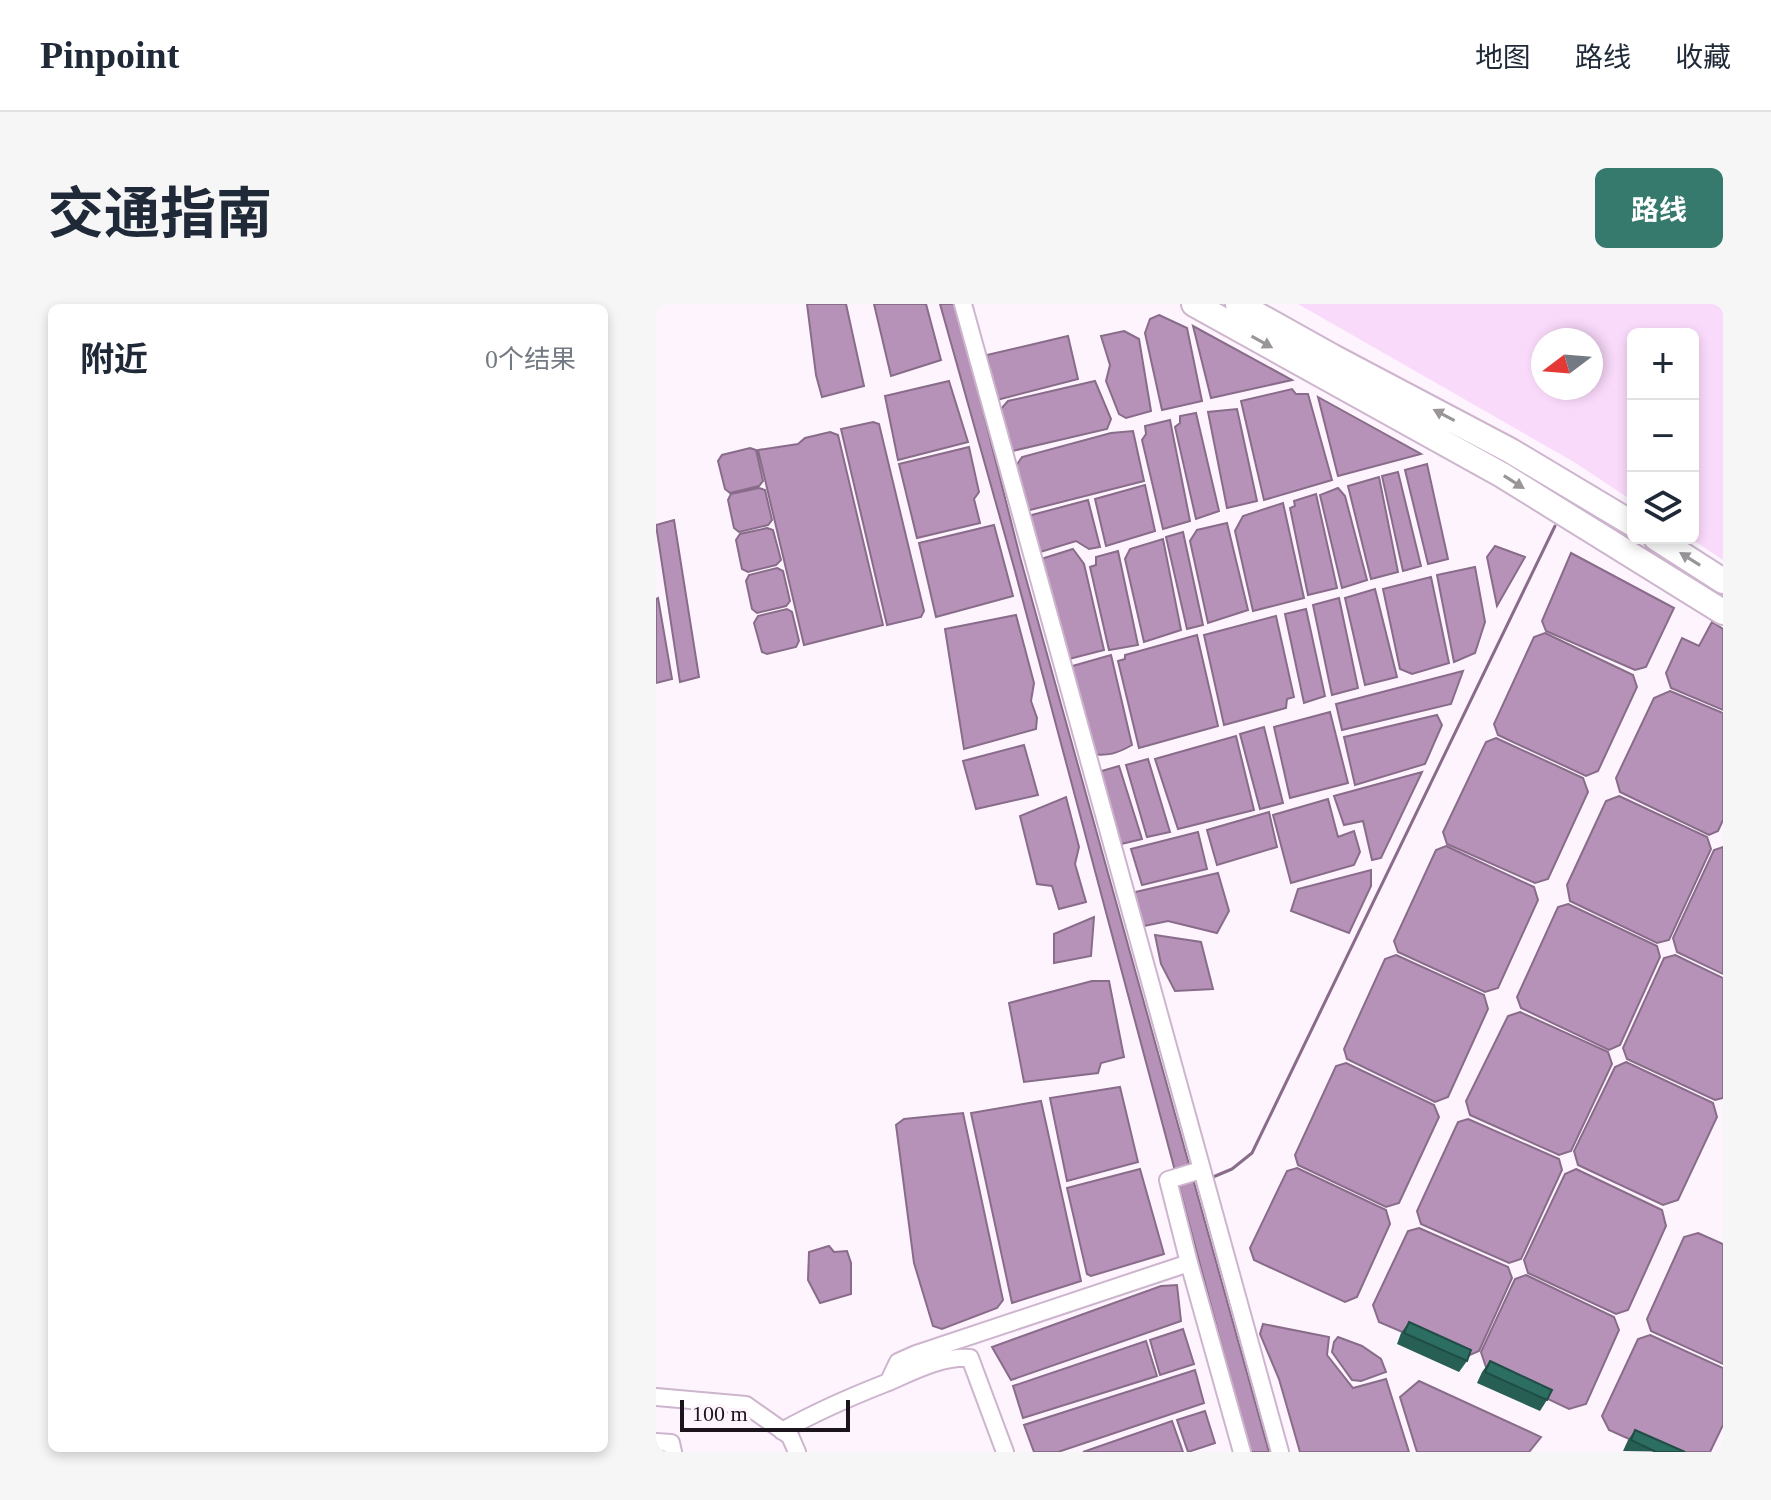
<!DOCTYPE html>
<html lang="zh">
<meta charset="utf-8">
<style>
:root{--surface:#fff;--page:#f6f6f7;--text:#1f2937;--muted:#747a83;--line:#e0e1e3;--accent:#367a6d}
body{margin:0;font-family:"Times New Roman","Noto Sans SC",serif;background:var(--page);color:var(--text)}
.controls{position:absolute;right:24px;top:24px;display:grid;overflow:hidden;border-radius:12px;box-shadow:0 4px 12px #0003}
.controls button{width:72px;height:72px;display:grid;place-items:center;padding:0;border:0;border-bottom:2px solid var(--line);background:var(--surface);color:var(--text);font:40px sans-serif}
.compass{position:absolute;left:875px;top:24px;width:72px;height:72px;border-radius:50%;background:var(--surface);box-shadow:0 4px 12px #0003;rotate:254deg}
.scale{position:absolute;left:24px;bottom:20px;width:170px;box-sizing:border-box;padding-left:8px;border:4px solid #1c141d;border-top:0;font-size:22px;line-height:28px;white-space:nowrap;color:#1c141d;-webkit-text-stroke:6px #fef4fe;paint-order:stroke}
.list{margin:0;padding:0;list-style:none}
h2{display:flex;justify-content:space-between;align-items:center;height:104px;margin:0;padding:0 32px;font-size:34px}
h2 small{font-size:26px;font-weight:400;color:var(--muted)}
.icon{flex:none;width:44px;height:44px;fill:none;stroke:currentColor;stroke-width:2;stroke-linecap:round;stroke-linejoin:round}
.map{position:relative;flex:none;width:1067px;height:1148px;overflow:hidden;border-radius:12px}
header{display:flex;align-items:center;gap:48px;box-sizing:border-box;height:112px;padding:0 40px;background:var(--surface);border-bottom:2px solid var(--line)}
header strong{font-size:38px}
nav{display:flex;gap:44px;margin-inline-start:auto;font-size:28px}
.intro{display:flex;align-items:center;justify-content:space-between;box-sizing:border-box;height:192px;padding:0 48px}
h1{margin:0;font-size:56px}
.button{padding:20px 36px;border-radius:12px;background:var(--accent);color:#fff;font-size:28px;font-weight:700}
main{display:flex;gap:48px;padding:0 48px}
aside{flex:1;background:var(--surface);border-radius:12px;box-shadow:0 4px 12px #0003}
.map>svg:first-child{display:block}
</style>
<header>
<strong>Pinpoint</strong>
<nav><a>地图</a><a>路线</a><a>收藏</a></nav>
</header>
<div class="intro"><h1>交通指南</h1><a class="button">路线</a></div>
<main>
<aside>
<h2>附近<small>0个结果</small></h2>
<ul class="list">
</ul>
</aside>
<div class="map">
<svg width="1067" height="1148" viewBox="0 0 1067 1148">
<rect width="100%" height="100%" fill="#fef4fe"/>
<path fill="#fadafb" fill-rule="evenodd" d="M642,0H1067V256L1034,234H1037V30H977V197L918,158ZM887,36H935V84H887Z"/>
<path fill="#b792b8" stroke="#886c8a" stroke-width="2" d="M151,0H190L208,82L166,93L160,71Z
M218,0H270L285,56L235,72Z
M284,0H300L364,253L613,1148H594L359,267Z
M503,11L531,24L546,97L506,106L489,29L494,15Z
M537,22L636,76L555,94Z
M468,27L483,35L495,107L470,114L463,110L450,77L454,61L445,32Z
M412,32L422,75L341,96L331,51Z
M293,77L312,138L242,156L229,92Z
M439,77L455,115L451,125L352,148L344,106L352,97Z
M636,85L640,90H652L676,176L608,196L585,97Z
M662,93L765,150L682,172Z
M581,105L601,197L571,204L552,108Z
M540,109L563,207L540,215L519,123L524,119V112Z
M514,116L534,217L507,225L486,136L490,130L489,122Z
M217,118L223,120L268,307L265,313L231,321L185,125Z
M477,127L488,177L370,207L358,165L366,153L455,129Z
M174,128L182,131L227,321L148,341L102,146L142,140L149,134Z
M313,143L323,188L318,195L324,219L261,234L243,160Z
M94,144L100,146L107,177L103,182L74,189L69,185L62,157L66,151Z
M771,160L792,255L772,260L749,166Z
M742,168L765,262L747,267L726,172Z
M723,173L742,268L715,275L692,182Z
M489,181L499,227L450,242L439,195Z
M103,184L109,186L116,216L112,221L83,228L78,224L72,196L75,190Z
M682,184L689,192L711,276L686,284L664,191Z
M660,190L681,284L652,291L634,204L639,202L638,197Z
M432,196L444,243L433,245L420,237L381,249L372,212Z
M627,199L648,294L597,307L579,227L587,212Z
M18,216L43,373L24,378L0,221Z
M571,219L592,306L552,319L534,237L541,226Z
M338,221L357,292L280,313L263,239Z
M111,224L117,226L125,256L120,261L92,268L86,265L80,236L84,230Z
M527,228L547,321L531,325L510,233Z
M507,235L525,326L488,338L469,255L474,245Z
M839,242L869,253L841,302L831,253Z
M417,245L428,260L448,346L409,356L382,256Z
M462,247L482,341L453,346L434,263L440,261V253Z
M915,249L1018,304L990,363L979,366L890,327L886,317Z
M819,263L829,318L819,349L798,358L781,271Z
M121,264L127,267L134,297L130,302L101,309L96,305L90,277L93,271Z
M775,273L793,359L756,370L744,365L727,285Z
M719,285L741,373L709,381L689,294Z
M2,294L16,375L0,379V295Z
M683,294L702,384L676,391L657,301Z
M131,305L136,308L143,337L140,343L111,350L106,348L98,319L102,312Z
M650,305L669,392L648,399L629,310Z
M360,311L378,379L375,397L381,414L380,425L308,445L289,325Z
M620,312L638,393L631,395L630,404L568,421L548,331Z
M1056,318L1067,325V406L1015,384L1010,369L1026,334L1043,342Z
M889,329L977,371L981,383L942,467L930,472L842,431L838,420L878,333Z
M541,331L562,422L483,444L462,357L469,355V351Z
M455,351L476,441C460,450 453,452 434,450L413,363Z
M807,367L795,400L686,426L680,400Z
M1014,387L1067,409V516L1062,527L1053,531L964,488L960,474L998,394Z
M674,408L692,479L634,494L618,423Z
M781,411L786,421L769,460L699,481L688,433Z
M608,423L627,499L604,505L584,430Z
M580,432L598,506L522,525L499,455Z
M840,434L927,474L932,488L892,575L879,579L791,540L787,528L830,438Z
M368,441L382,491L320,505L307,457Z
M492,455L514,528L491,533L470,461Z
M463,462L486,535L461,541L439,469Z
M766,468L725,554L716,556L707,517L688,521L678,492Z
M963,492L1051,533L1055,545L1013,636L1001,639L914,597L911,581L950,497Z
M410,493L423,543L419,560L430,598L403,605L396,582L381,580L364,512Z
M672,495L682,533L698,527L704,548L698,561L635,579L617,511Z
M613,508L621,543L561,561L551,526Z
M542,528L551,565L486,581L475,545Z
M790,542L878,583L882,596L842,684L829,688L742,648L738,637L780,546Z
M1067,543V670L1021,648L1017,634L1058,546Z
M715,566V582L693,629L635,607L642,585Z
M562,569L573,607L561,629L512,617L483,623L475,589Z
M912,600L1001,642L1004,653L964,741L953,746L865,704L861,693L902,603Z
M438,613L435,652L398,659V630Z
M499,631L545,638L557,685L519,687L505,660Z
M740,651L828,691L832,705L792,793L779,798L691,755L688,745L729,655Z
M1019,651L1067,674V794L1059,796L971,755L967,744L1008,654Z
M436,677H453L468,753L445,759L442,769L368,778L353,699Z
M864,708L952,748L956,760L915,847L903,851L814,811L810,797L852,712Z
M970,758L1057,799L1061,813L1022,896L1007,901L922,861L918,847L959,763Z
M690,759L778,801L783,813L743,899L730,903L642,861L639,851L680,762Z
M464,783L482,858L411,877L394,794Z
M385,797L425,977L356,999L315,809Z
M307,809L347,996L341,1004L286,1025L277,1022L258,959L240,821L248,815Z
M812,815L903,855L906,866L865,955L853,959L765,920L761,907L802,818Z
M641,864L730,906L734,920L701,993L689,998L598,956L594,944L631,867Z
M484,865L508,950L435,972L431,970L411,884Z
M920,865L1006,906L1010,922L972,1006L960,1010L872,969L868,956L909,870Z
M763,924L852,963L856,974L823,1047L807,1054L723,1018L717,1001L752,927Z
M1042,929L1067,940V1060L995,1027L991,1015L1028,933Z
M173,942L178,948L191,947L195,959V990L164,999L152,976L153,948Z
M870,971L958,1013L963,1026L930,1100L913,1105L831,1066L825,1048L859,975Z
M521,981L525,1017L355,1076L336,1043L505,982Z
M607,1020L673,1033L671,1051L697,1084L730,1075L753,1148H644L623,1075L604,1030Z
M527,1025L538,1060L504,1071L494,1036Z
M994,1031L1067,1064V1121L1054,1148H1002L953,1126L946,1112L982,1035Z
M682,1033L706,1042L725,1055L730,1068L705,1077L696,1076L676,1048L678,1038Z
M490,1037L501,1072L367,1114L357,1082Z
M539,1066L548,1099L402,1148H378L368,1121Z
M763,1077L885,1133L873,1148H761L744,1093Z
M549,1107L559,1139L532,1148L521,1116Z
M516,1117L527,1148H427Z"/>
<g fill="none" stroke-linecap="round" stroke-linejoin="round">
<path stroke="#886c8a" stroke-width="3" d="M557,873L576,865L596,849L899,222"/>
<g stroke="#cdb5ce" stroke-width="20">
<path id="minor" d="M307,0L624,1148
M533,959L512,876L545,866
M233,1077L242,1058L260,1050L533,959L586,1148
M0,1093L90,1101L134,1132L141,1148
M126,1127C160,1108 194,1093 230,1079C256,1068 285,1052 314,1054L349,1148
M0,1138L15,1139L17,1148"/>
</g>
<g stroke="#cdb5ce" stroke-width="28">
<path id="highway" d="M538,0L846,171L1067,308
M582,0L677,53L855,147L977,220
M1000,234L1067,277"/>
</g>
<use href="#minor" stroke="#fff" stroke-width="16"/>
<use href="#highway" stroke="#fff" stroke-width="24"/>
</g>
<path fill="#275f54" d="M753,1018L811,1057L803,1068L741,1040L745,1029Z
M834,1057L891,1096L884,1107L821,1079L826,1068Z
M979,1126L1029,1148L967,1147L972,1136Z"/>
<path fill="#2d6e62" stroke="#204d45" stroke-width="2" d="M753,1018L815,1046L811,1057L748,1029Z
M834,1057L896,1086L891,1096L829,1068Z
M979,1126L1029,1148H1000L975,1136Z"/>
<defs><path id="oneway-solid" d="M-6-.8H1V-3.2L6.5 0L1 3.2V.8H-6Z" transform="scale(2)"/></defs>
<g fill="#999599">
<use href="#oneway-solid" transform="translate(606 38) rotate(29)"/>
<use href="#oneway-solid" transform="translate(788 111) rotate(-152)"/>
<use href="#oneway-solid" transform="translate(858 178) rotate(32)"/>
<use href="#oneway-solid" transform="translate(1034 255) rotate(-148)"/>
</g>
</svg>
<div class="controls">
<button>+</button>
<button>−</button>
<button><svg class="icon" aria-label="layers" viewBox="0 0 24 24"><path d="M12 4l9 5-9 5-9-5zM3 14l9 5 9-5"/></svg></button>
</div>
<svg class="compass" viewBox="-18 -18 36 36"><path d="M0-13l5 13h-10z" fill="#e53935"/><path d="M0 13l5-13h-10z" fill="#747a83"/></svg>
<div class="scale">100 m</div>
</div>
</main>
